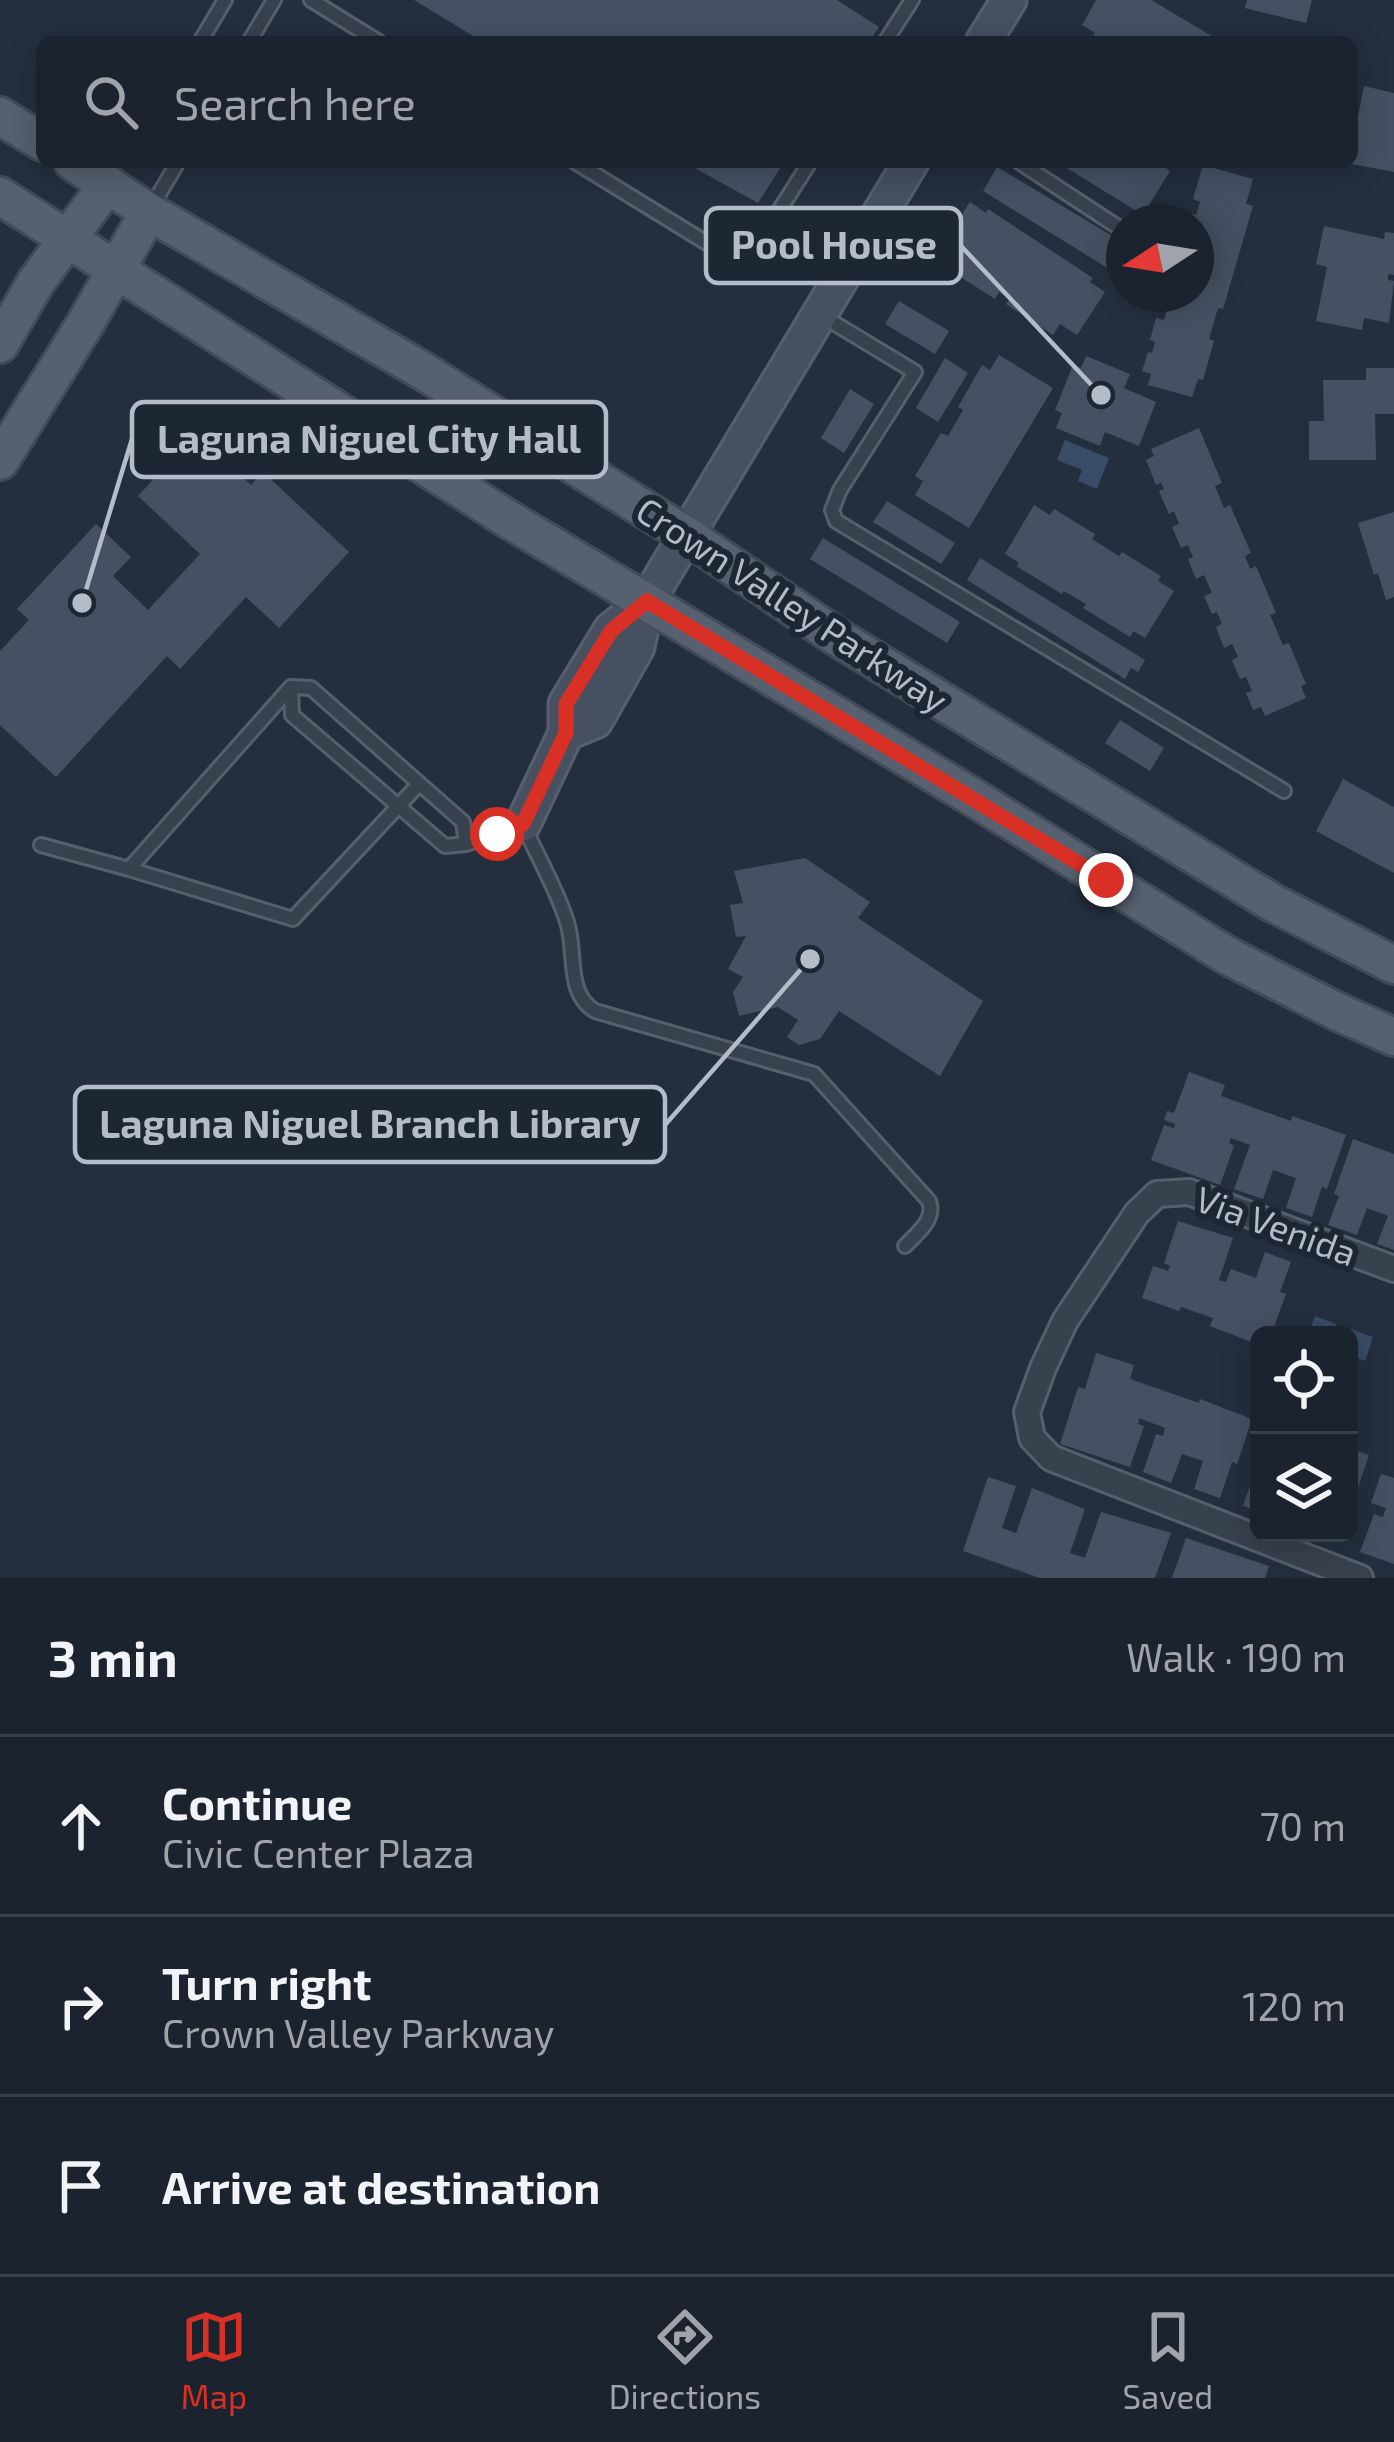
<!DOCTYPE html>
<meta charset="utf-8">
<style>
:root{--surface:#1b232e;--page:#282f3a;--text:#f1f3f6;--muted:#a0a4aa;--line:#39404a;--accent:#d93025}
body{margin:0;font-family:"Exo 2",sans-serif;background:var(--page);color:var(--text)}
.controls{position:absolute;right:36px;bottom:36px;display:grid;overflow:hidden;border-radius:18px;box-shadow:0 6px 30px #0003}
.controls button{width:108px;height:108px;display:grid;place-items:center;padding:0;border:0;border-bottom:3px solid var(--line);background:var(--surface);color:var(--text);font:60px sans-serif}
.compass{position:absolute;left:1106px;top:204px;width:108px;height:108px;border-radius:50%;background:var(--surface);box-shadow:0 6px 30px #0003;rotate:258deg}
.stop{position:absolute;width:36px;height:36px;margin:-27px;border:9px solid #d93025;border-radius:50%;background:#fff}
.stop.end{background:#d93025;border-color:#fff;box-shadow:0 3px 12px #0008}
.list{margin:0;padding:0;list-style:none}
h2{display:flex;justify-content:space-between;align-items:center;height:156px;margin:0;padding:0 48px;font-size:51px}
h2 small{font-size:39px;font-weight:400;color:var(--muted)}
.list li{display:grid;grid-template-columns:78px 1fr auto;gap:36px;align-items:center;box-sizing:border-box;height:180px;padding:0 48px;border-top:3px solid var(--line)}
.list b{display:block;font-size:45px;white-space:nowrap}
.list p{margin:0;font-size:39px;white-space:nowrap;color:var(--muted)}
.list em{font-size:39px;font-style:normal;color:var(--muted)}
.icon{flex:none;width:66px;height:66px;fill:none;stroke:currentColor;stroke-width:2;stroke-linecap:round;stroke-linejoin:round}
.map{position:relative;flex:none;width:1394px;height:1578px;overflow:hidden}
.search{position:absolute;background:var(--surface);box-shadow:0 6px 30px #0003;left:36px;right:36px;top:36px;height:132px;display:flex;align-items:center;gap:30px;box-sizing:border-box;padding:0 42px;border-radius:18px;color:var(--muted);font-size:45px}
.sheet{height:696px;background:var(--surface)}
nav{display:flex;justify-content:space-around;align-items:center;box-sizing:border-box;height:168px;border-top:3px solid var(--line);background:var(--surface);font-size:33px;color:var(--muted)}
nav a{display:grid;justify-items:center;gap:6px}
nav .on{color:var(--accent)}
.map>svg:first-child{display:block}
</style>
<div class="map">
<svg width="1394" height="1578" viewBox="0 0 1394 1578">
<rect width="100%" height="100%" fill="#242f3e"/>
<path fill="#394c67" d="M1065,440L1109,458L1097,489L1078,481L1082,470L1057,460Z
M1315,1316L1336,1324V1328L1349,1333L1351,1329L1373,1337L1365,1361L1349,1355V1335H1308Z"/>
<path fill="#455162" d="M414,0H837L879,27L869,42H483Z
M1096,0H1151L1222,42H1100L1092,37L1095,33L1082,25Z
M1247,0H1312L1306,23L1245,8Z
M1364,86L1394,93V172L1352,164V147Z
M684,162H784L758,203Z
M1057,162H1156L1170,171L1143,215Z
M1203,165L1253,179L1246,204L1253,206L1223,309L1218,308L1209,339L1214,341L1203,380L1198,379L1192,397L1148,385L1151,374L1142,371L1148,352L1152,353L1155,342L1150,340L1156,318L1164,320L1168,305L1160,303L1162,294H1196V222H1186L1188,213L1196,215L1200,202L1193,199Z
M997,167L1124,243V256L1114,272L983,191Z
M970,202L986,213L988,209L1093,278L1090,282L1105,292L1077,335L1060,324L1053,335L1006,304L1010,299L999,292L995,299L948,269L952,262L937,253Z
M1324,226L1384,239L1385,232L1394,233V275L1388,274V280L1394,281L1389,323L1364,318L1362,330L1316,321L1327,267L1316,264Z
M899,301L949,331L935,354L885,324Z
M999,355L1053,388L969,528L915,495L923,481L915,476L941,433L948,436L963,410L958,407L982,365L990,370Z
M1086,356L1130,374L1124,388L1156,402L1139,446L1105,432L1100,446L1056,428L1062,413L1055,410L1073,365L1081,368Z
M945,358L968,373L938,422L916,408Z
M1366,368H1394V414H1375L1376,460H1309V421H1324L1323,380H1366Z
M850,389L874,404L844,453L821,438Z
M1199,428L1222,483L1215,486L1224,508L1230,505L1251,553L1245,556L1250,569L1256,566L1276,613L1270,615L1283,645L1289,643L1306,684L1301,686L1306,698L1265,716L1261,707L1253,710L1246,693L1252,691L1246,677L1240,679L1232,660L1238,657L1232,644L1224,648L1216,627L1222,624L1217,612L1212,614L1204,596L1212,593L1204,575L1196,579L1188,559L1193,557L1188,545L1181,548L1172,527L1179,524L1174,511L1169,514L1159,491L1164,489L1161,483L1156,485L1146,460L1154,456L1151,449Z
M196,433L251,485L263,472L349,552L279,628L246,597L180,669L167,656L56,777L0,725V651L29,620L17,609L96,524L131,557L113,576L148,610L200,554L138,496Z
M887,501L955,543L941,564L873,522Z
M1034,505L1050,515L1054,509L1095,534L1092,539L1119,556L1122,552L1161,576L1158,581L1174,591L1145,638L1133,631L1130,637L1083,608L1086,604L1064,591L1062,594L1016,566L1019,563L1005,554Z
M1394,512V597L1386,600L1378,573L1374,575L1358,523Z
M823,538L960,622L947,643L810,559Z
M980,558L1145,660L1138,672L1131,668L1125,679L967,580Z
M1120,720L1164,748L1150,771L1105,743Z
M1343,779L1394,807V873L1316,831Z
M805,858L870,902L858,918L983,1001L940,1076L839,1011L820,1039L799,1045L787,1037L798,1020L778,1007L739,1016L733,992L743,977L728,969L746,936L736,937L730,905L743,903L734,871Z
M1189,1072L1225,1085L1221,1096L1291,1121L1292,1116L1346,1135L1327,1189L1322,1187L1312,1217L1286,1208L1296,1178L1273,1170L1263,1199L1234,1189L1250,1145L1231,1138L1229,1143L1234,1146L1220,1185L1151,1160L1164,1125L1174,1128L1175,1124L1164,1120L1167,1111L1174,1113Z
M1353,1139L1394,1154V1250L1377,1244L1388,1216L1367,1208L1357,1235L1328,1225L1339,1196L1334,1194Z
M1178,1221L1233,1238L1219,1280L1226,1282L1231,1269L1256,1278L1265,1252L1291,1262L1280,1292L1286,1294L1271,1335H1259V1345L1210,1326L1213,1318L1181,1307L1179,1311L1142,1298L1153,1266L1168,1271L1170,1266L1164,1263Z
M1096,1353L1134,1365L1130,1379L1199,1403L1200,1399L1252,1419L1237,1464L1232,1462L1220,1498L1194,1489L1203,1461L1182,1454L1171,1483L1143,1472L1156,1434L1163,1436L1165,1428L1139,1418L1138,1424L1144,1426L1130,1467L1060,1444L1078,1387L1085,1389Z
M1349,1448L1369,1455L1353,1502L1349,1501Z
M1258,1462H1259V1511L1243,1506Z
M1381,1474L1394,1478V1564L1360,1552L1374,1514L1383,1517L1386,1508L1371,1503Z
M988,1477L1016,1486L1002,1528L1016,1533L1032,1488L1085,1509L1070,1553L1085,1558L1101,1512L1171,1533L1155,1578H1040L963,1551Z
M1186,1538L1269,1566L1265,1578H1172Z"/>
<g fill="none" stroke-linecap="round" stroke-linejoin="round">
<g stroke="#565f6c" stroke-width="18">
<path id="lane" d="M311,0L379,42
M200,42L225,0
M249,42L274,0
M885,42L912,0
M575,162L744,266L810,162
M1019,162L1124,231
M152,206L178,162
M824,317L915,372L840,490L832,510L836,521L1284,791
M291,687L292,715L445,846L466,844L523,824C537,856 557,889 567,922C577,952 565,993 595,1011L814,1074L929,1201C936,1220 917,1233 905,1246
M291,687L311,688L463,822L466,844
M290,688L129,869L293,919L419,784
M41,845L129,869"/>
</g>
<g stroke="#565f6c" stroke-width="30">
<path id="street" d="M1360,1578L1051,1458L1032,1438L1027,1412L1043,1368L1065,1321L1137,1213L1157,1194L1189,1192L1394,1269"/>
</g>
<g stroke="#565f6c" stroke-width="39">
<path id="secondary" d="M983,42L1009,0
M566,733L595,721L637,647L647,601L911,162
M523,824L566,733V704L611,630L647,601"/>
</g>
<g stroke="#414a57" stroke-width="42">
<path id="primary" d="M0,116L42,142
M73,162L149,212L423,371L686,535L840,639L1273,903L1394,965
M0,196L508,519L971,796L1228,956L1336,1011L1394,1037
M0,344L36,282L108,184
M0,461L85,324L149,212"/>
</g>
<use href="#lane" stroke="#38414e" stroke-width="12"/>
<use href="#street" stroke="#38414e" stroke-width="24"/>
<use href="#secondary" stroke="#465061" stroke-width="33"/>
<use href="#primary" stroke="#56606e" stroke-width="36"/>
</g>
<g fill="none" stroke-linecap="round" stroke-linejoin="round">
<path stroke="#d93025" stroke-width="15" d="M497,834L523,824L566,733V704L611,631L647,601L1106,880"/>
</g>
<g text-anchor="middle" stroke-width="12" stroke-linejoin="round" paint-order="stroke">
<g font-size="36" fill="#b4bcc9" stroke="#1d2633">
<text transform="translate(792 605) rotate(33)" y="13">Crown Valley Parkway</text>
<text transform="translate(1276 1226) rotate(20)" y="13">Via Venida</text>
</g>
</g>
<path fill="none" stroke="#b4bcc9" stroke-width="4.5" d="M1101 395L961 246M82 603L132 439M810 959L665 1125"/>
<g fill="#b4bcc9" stroke="#1d2633" stroke-width="4.5">
<circle cx="1101" cy="395" r="12"/>
<circle cx="82" cy="603" r="12"/>
<circle cx="810" cy="959" r="12"/>
</g>
<g fill="#1d2633" stroke="#b4bcc9" stroke-width="4.5">
<rect x="706" y="208" width="255" height="75" rx="12"/>
<rect x="132" y="402" width="474" height="75" rx="12"/>
<rect x="75" y="1087" width="590" height="75" rx="12"/>
</g>
<g font-size="39" text-anchor="middle" font-weight="bold" fill="#b4bcc9">
<text x="834" y="259">Pool House</text>
<text x="369" y="453">Laguna Niguel City Hall</text>
<text x="370" y="1138">Laguna Niguel Branch Library</text>
</g>
</svg>
<div class="controls">
<button><svg class="icon" aria-label="locate" viewBox="0 0 24 24"><circle cx="12" cy="12" r="6"/><path d="M12 2v4M12 18v4M2 12h4M18 12h4"/></svg></button>
<button><svg class="icon" aria-label="layers" viewBox="0 0 24 24"><path d="M12 4l9 5-9 5-9-5zM3 14l9 5 9-5"/></svg></button>
</div>
<svg class="compass" viewBox="-18 -18 36 36"><path d="M0-13l5 13h-10z" fill="#e53935"/><path d="M0 13l5-13h-10z" fill="#a0a4aa"/></svg>
<div class="stop" style="left:497px;top:834px"></div>
<div class="stop end" style="left:1106px;top:880px"></div>
<div class="search"><svg class="icon" aria-label="search" viewBox="0 0 24 24"><circle cx="10" cy="10" r="6"/><path d="M15 15l6 6"/></svg>Search here</div>
</div>
<section class="sheet">
<h2>3 min<small>Walk · 190 m</small></h2>
<ul class="list">
<li><svg class="icon" aria-label="ahead" viewBox="0 0 24 24"><path d="M12 20V5M6 11l6-6 6 6"/></svg><div><b>Continue</b><p>Civic Center Plaza</p></div><em>70 m</em></li>
<li><svg class="icon" aria-label="right" viewBox="0 0 24 24"><path d="M7 20v-9h11M14 6l5 5-5 5"/></svg><div><b>Turn right</b><p>Crown Valley Parkway</p></div><em>120 m</em></li>
<li><svg class="icon" aria-label="arrive" viewBox="0 0 24 24"><path d="M6 21V4h12l-3 4 3 4H6"/></svg><div><b>Arrive at destination</b></div></li>
</ul>
</section>
<nav>
<a class="on"><svg class="icon" aria-label="map" viewBox="0 0 24 24"><path d="M3 6l6-2 6 2 6-2v14l-6 2-6-2-6 2zM9 4v14M15 6v14"/></svg>Map</a>
<a><svg class="icon" aria-label="directions" viewBox="0 0 24 24"><path d="M12 3l9 9-9 9-9-9zM9 14v-3h6M13 9l2 2-2 2"/></svg>Directions</a>
<a><svg class="icon" aria-label="saved" viewBox="0 0 24 24"><path d="M7 4h10v16l-5-4-5 4z"/></svg>Saved</a>
</nav>
